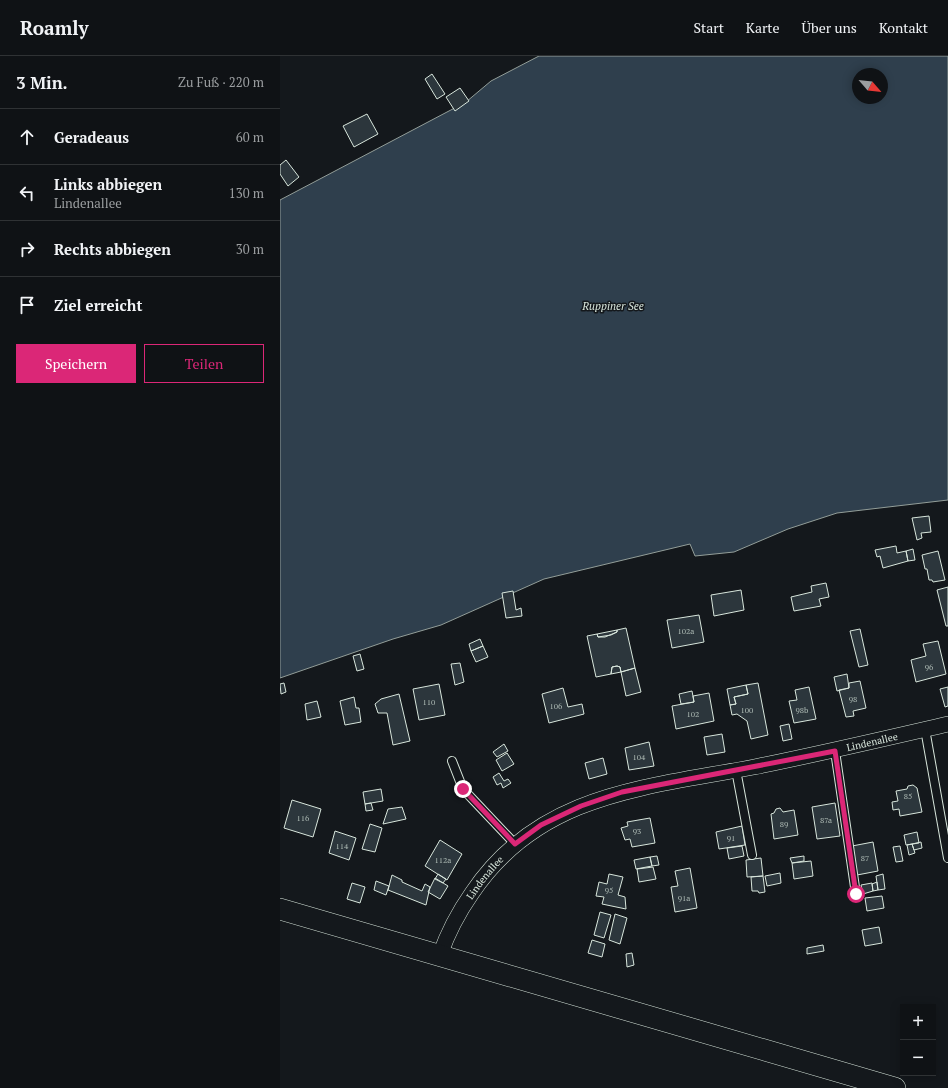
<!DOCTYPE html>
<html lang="de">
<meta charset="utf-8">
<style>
:root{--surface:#0f1215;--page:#1d2022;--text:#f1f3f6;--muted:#9b9ea0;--line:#2f3234;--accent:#db2777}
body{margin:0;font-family:"PT Serif",serif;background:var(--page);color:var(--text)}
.controls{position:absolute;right:12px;bottom:12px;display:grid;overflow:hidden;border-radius:0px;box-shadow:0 2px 10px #0003}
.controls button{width:36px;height:36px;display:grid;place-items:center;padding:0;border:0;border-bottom:1px solid var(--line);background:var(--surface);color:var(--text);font:20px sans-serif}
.compass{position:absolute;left:572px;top:12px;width:36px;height:36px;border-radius:50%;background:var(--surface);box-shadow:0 2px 10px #0003;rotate:118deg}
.stop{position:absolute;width:12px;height:12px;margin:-9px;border:3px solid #db2777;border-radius:50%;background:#fff}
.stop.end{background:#db2777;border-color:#fff;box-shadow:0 1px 4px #0008}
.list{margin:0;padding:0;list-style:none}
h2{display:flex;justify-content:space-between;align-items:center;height:52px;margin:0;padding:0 16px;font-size:17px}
h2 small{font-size:13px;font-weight:400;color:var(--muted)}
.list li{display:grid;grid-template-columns:26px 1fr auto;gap:12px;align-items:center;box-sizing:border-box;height:56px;padding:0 16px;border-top:1px solid var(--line)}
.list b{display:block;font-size:15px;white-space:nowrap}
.list p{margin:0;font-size:13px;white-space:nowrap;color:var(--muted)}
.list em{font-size:13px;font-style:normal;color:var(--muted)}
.actions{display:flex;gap:8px;padding:12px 16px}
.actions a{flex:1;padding:9px 0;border:1px solid var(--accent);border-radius:0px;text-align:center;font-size:14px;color:var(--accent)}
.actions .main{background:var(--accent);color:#fff}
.icon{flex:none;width:22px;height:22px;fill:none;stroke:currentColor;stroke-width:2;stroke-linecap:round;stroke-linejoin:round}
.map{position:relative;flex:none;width:668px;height:1032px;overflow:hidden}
header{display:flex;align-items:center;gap:24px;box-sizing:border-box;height:56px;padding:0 20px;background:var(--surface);border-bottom:1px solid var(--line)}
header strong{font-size:19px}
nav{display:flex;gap:22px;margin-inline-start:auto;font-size:14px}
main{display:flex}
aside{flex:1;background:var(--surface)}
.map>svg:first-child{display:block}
</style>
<header>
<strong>Roamly</strong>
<nav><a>Start</a><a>Karte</a><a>Über uns</a><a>Kontakt</a></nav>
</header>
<main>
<aside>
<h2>3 Min.<small>Zu Fuß · 220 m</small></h2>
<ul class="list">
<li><svg class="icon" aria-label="ahead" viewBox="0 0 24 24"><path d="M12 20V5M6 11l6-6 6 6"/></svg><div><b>Geradeaus</b></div><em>60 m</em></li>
<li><svg class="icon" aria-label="left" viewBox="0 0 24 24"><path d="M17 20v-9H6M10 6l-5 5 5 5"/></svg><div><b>Links abbiegen</b><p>Lindenallee</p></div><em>130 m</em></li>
<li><svg class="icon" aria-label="right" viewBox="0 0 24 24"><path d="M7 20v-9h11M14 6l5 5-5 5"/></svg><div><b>Rechts abbiegen</b></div><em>30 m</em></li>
<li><svg class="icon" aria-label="arrive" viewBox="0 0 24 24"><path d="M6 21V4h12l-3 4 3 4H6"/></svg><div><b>Ziel erreicht</b></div></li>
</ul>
<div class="actions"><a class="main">Speichern</a><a>Teilen</a></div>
</aside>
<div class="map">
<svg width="668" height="1032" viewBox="0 0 668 1032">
<rect width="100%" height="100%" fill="#14181c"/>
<path fill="#2f3f4d" stroke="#939e99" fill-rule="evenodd" d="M259,0H668V444L557,457L508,473L454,496L415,500L410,488L264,523L161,569L113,583L0,622V144L186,46L211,25ZM578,18H602V42H578Z"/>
<path fill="#2c363c" stroke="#d8e6dc" d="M152,18L165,38L157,43L145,23Z
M180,32L189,45L175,55L166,41Z
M87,58L98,78L74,91L63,70Z
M6,104L19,121L8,130L0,118V109Z
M649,460L651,476L641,477L642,482L637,484L632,462Z
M616,490L617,497L626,495L628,505L603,512L600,500L597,501L595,494Z
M633,493L635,504L628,505L626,495Z
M658,495L665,524L653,526L652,524H649L647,513H645L642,499Z
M546,527L549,541L539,543L541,550L514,555L511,541L532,536L531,530Z
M668,531V570H666L657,534Z
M461,534L464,554L434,560L431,539Z
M233,535L236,554L241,552L242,560L226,562L222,537Z
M419,559L424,586L392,592L387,564Z
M346,572L355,612L341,616L340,611L337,610L332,611L331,618L316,621L307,580L317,578L318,581H325L337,576V574Z
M580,573L588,609L579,611L570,575Z
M337,574V576L331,579L318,581L317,578Z
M200,583L203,590L191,595L189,588Z
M658,585L666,618L636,626L631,604L646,600L643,588Z
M203,590L208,601L196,606L191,595Z
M80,598L84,613L77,615L73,600Z
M180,607L184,626L175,629L171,608Z
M337,610L340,611L341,616L331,618L332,611Z
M355,612L361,636L346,640L341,616Z
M567,618L569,632L557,635L554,621Z
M580,625L586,652L573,655L574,660L566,661L559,634L569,632V627Z
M4,627L6,636L1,638L0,628Z
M478,627L488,679L471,683L467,665L457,658L452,659L450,649L456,648L454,641L468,638L466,629Z
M159,628L165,659L139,664L133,633Z
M466,629L468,638L454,641L456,648L450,649L447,633Z
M529,631L536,663L514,667L509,645L517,644L515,634Z
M668,631V650L665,651L660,633Z
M283,632L288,651L302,648L304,658L269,667L262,638Z
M412,635L414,646L401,648L399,638Z
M429,637L434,665L396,673L392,650L414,646L413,640Z
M119,638L130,685L113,689L107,657H98L95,648L101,643Z
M74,641L76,652H79L81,666L65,669L60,645Z
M37,645L41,661L27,664L25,648Z
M509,668L512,683L503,685L500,670Z
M442,678L445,696L427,699L424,681Z
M369,686L374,710L349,714L345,692Z
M224,688L228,695L217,701L213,696Z
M227,697L234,708L222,715L216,704Z
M323,702L327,718L309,723L305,707Z
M219,717L224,725L228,723L231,727L223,732L221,727L217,729L213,721Z
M633,729L637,732L642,756L620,760L619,753L613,754L612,746L618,745L616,735L627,733L628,730Z
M101,733L103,745L85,748L83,736Z
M12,744L41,753L33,781L4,772Z
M91,747L93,754L86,755L85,748Z
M555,747L560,780L537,783L532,751Z
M122,751L126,763L103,768L108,753Z
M500,752L503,756L514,754L518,779L494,783L491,758L494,757L496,753Z
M370,762L375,787L352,791L350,783L345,784L341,772L348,770L347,766Z
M90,768L102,772L95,796L82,793Z
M462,770L465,789L439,793L436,776Z
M55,775L76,782L69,804L49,797Z
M637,776L639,787L626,789L624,779Z
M160,784L182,798L167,824L145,810Z
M593,786L598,815L577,819L572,790Z
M641,786L642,792L634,794L632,788Z
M632,788L635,797L629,799L627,789Z
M462,790L464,800L449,803L447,792Z
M620,790L623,805L616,806L613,791Z
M377,800L379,809L372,810L370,801Z
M524,800V805L512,807L510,802Z
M370,801L372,810L356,813L354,804Z
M481,802L483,820L467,821L466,804Z
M531,805L533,820L514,823L512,807Z
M373,811L376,823L359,826L357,813Z
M410,812L417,852L395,856L391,831L398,830L395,815Z
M500,817L501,827L487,830L485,820Z
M158,818L166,823L163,827L155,823Z
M329,818L343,821L338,839L345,841L346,853L322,848L324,841L316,840L319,826L327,828Z
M603,818L605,833L598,834L596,820Z
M112,819L122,824V826L142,835L145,828L150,831L146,849L108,834Z
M483,820L485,836L479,837L478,835H472L471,821Z
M155,822L168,830L160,843L148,836Z
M96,825L109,830L106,839L94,834Z
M597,826L598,834L593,835L592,828Z
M72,827L85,831L80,847L67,843Z
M592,827L593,835L583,838L581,829Z
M602,840L604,852L587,855L585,842Z
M320,856L331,859L324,882L314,879Z
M335,858L347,862L340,888L329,884Z
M599,871L602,887L585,890L582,874Z
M312,884L325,888L322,901L308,897Z
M543,889L544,895L527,898V892Z
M352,897L354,909L347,911L346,898Z"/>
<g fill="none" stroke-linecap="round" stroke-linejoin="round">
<g stroke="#d8e6dc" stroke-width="10">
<path id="lane" d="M645,673L668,802
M555,695L576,838
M172,705L183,733L235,788
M456,714L472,799"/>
</g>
<g stroke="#d8e6dc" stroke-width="16">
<g id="street">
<path id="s1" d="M160,899C168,876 178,857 192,837C259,737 365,732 474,711C539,698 603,683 668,668"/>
</g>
</g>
<g stroke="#d8e6dc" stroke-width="22">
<path id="secondary" d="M0,853L615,1032"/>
</g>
<use href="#lane" stroke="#14181c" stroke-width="8"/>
<use href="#street" stroke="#14181c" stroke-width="15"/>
<use href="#secondary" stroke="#14181c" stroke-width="21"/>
</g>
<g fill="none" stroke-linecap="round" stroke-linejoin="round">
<path stroke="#db2777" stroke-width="5" d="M183,733L235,788L261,769L301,750L342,736L555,695L576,838"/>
</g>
<g text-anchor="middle" stroke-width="3" stroke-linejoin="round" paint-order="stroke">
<g font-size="8" fill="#adbab4">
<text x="406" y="578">102a</text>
<text x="649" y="614">96</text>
<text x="573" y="646">98</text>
<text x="149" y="649">110</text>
<text x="276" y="653">106</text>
<text x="467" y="657">100</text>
<text x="522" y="657">98b</text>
<text x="413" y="661">102</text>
<text x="359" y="704">104</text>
<text x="628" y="743">85</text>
<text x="23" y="765">116</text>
<text x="546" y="767">87a</text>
<text x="504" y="771">89</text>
<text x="357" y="778">93</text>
<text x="451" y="785">91</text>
<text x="62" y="793">114</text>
<text x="585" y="805">87</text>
<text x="163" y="807">112a</text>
<text x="329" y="837">95</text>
<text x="404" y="845">91a</text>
</g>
<g font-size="10" fill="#d8e6dc" stroke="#14181c">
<text dy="4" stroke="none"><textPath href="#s1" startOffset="510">Lindenallee</textPath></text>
<text dy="4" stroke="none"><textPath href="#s1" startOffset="90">Lindenallee</textPath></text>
</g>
<g font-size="11" font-style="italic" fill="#d8e6dc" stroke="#14181c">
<text x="333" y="254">Ruppiner See</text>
</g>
</g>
</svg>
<div class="controls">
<button>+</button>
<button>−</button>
</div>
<svg class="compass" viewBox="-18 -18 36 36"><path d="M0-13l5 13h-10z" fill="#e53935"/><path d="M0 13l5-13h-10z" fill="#9b9ea0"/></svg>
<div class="stop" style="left:576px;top:838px"></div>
<div class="stop end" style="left:183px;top:733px"></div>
</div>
</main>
